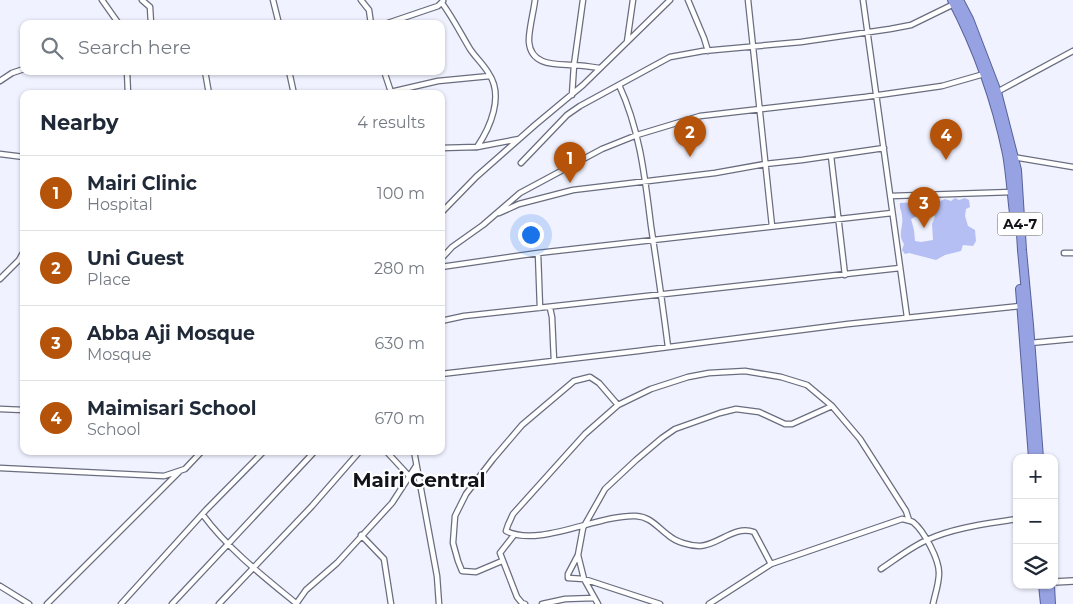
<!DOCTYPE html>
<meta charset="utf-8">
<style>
:root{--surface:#fff;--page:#f2f2f3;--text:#1f2937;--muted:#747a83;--line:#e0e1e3;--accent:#b45309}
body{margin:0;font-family:Montserrat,sans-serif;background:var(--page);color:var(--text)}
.controls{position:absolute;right:15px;bottom:15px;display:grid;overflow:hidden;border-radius:10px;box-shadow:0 1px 4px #0004}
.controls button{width:45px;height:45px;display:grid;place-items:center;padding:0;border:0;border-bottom:1px solid var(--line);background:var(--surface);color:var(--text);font:25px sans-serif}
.you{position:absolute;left:530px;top:234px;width:18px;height:18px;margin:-12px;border:4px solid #fff;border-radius:50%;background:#1a73e8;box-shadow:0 0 0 8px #1a73e833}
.badge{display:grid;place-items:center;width:32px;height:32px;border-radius:50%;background:var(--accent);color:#fff;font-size:16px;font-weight:700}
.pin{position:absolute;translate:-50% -41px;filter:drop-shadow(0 1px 2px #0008)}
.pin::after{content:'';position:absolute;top:26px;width:18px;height:15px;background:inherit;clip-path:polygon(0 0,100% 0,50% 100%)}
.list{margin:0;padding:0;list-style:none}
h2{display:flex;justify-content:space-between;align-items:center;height:65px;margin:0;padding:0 20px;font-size:21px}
h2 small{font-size:16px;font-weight:400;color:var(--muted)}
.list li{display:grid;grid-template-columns:32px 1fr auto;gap:15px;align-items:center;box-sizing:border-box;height:75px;padding:0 20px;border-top:1px solid var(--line)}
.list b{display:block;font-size:19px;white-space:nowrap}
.list p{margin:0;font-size:16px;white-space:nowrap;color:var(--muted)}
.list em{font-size:16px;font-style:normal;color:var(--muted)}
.icon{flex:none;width:28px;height:28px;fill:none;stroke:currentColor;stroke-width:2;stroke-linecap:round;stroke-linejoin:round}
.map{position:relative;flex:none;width:1073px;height:604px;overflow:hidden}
.search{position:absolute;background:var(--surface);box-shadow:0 1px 4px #0004;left:20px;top:20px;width:425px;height:55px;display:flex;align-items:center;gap:12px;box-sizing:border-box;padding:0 18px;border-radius:10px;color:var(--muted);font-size:19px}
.panel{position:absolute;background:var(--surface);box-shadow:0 1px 4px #0004;left:20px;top:90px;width:425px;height:365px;border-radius:10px}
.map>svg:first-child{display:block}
</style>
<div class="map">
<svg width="1073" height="604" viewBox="0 0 1073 604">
<rect width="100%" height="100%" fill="#f0f2ff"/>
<path fill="#b5bff4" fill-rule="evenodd" d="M955,198L959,200L965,198L969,200L970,207L966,209L965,216L968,226L975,230L976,241L973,246L963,245L961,251L945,255L936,260L909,253L905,254L902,250L904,244C897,234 904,227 902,216C902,211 899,209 900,203L940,201L945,199L951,201ZM931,210L935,217L932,224L933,240L921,242L915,241L914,230L911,219L917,216H926Z"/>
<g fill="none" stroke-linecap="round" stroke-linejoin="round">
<g stroke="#696d7e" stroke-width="7">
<path id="minor" d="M102,0L119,24
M142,0L150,7L151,24
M273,0L279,24
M361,0L369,10L371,24
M535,0C534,10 528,33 529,42C531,66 556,64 572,65C581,65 591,67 600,68
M688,0L704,38L708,51
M748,0L772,226
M863,0L907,317
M442,3C453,18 461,34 470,49C476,58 484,65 489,74C504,96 490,128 477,147
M385,24L438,6L443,1
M627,42L633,0
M127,71L128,94
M205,71L209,94
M289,71L294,94
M384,71L391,92
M0,81L12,73L24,69
M619,85C640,130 645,178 651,226C657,266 663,307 668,347
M997,92L1073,51
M382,94L438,81L490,76
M572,95L574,65L583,0
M441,148L477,147L519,139
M0,154L24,157
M831,156L845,275
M1013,157L1073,167
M521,163L567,115L580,106L670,57L703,51L801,42L890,29L911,25L954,4
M891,196L1012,192
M441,213L476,177L535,125L583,85L670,0
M499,213L519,204L573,190L715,173L765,164L802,160L884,148
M538,253L540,308
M1064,253H1073
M441,259L452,247L483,225L520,193L602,149L637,135L700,116L865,97L942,86L984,74
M441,267L538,253L892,213
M0,279L19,260L24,251
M550,308L552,317L554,361
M441,321L464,316L900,268
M1030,343L1073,339
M441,374L638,351L848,324L1021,306
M0,409L24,410
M386,451L410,477
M414,451L437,576L439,604
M0,468L164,476L185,469L202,451
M203,515C228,549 264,577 297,604
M361,535L384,559L391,604
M514,535L500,553L517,597L522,603L525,604
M578,555L568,574V578L584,579L660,604
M502,561L476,572L462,571L458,561L453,543L455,516L466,494L493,459L522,425L574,381L590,377L599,383L618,405
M771,564L754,532C734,525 719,545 700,546C690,546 676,542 668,535C657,527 651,517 636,516C599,514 539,548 506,531L508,525L513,514L585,434L618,405L651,389L688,377L709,373L745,371L781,377L807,385L832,406L860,439L906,511L909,520
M881,569C896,559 911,547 927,540C955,527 987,524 1017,519
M0,586L29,604
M47,604L179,472
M121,604L206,510L264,451
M172,604L315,451
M219,604L312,506L360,451
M296,604L306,590L337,563L392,503L416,466
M542,604L565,599L594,598
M598,604L584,579L578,555L583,528L605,489L636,460L662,438L675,429L720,413L736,409L759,412L785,424H792L832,406
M709,604L771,564L902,519C906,520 909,520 913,522C924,531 939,559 939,573C939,584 935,594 933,604"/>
</g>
<g stroke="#696d7e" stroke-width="8">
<path id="tertiary" d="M1054,582L1073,581"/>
</g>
<g stroke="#586198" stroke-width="10">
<path id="trunk" d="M952,0C977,48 996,101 1007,154C1011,177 1012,200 1015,222
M959,0L969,19L997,92L1017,170L1022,250L1029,325L1039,458
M1020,289L1033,458
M1043,585L1045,604
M1050,585L1051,604"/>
</g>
<use href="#minor" stroke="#fff" stroke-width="4.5"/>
<use href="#tertiary" stroke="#fff" stroke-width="5.5"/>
<use href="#trunk" stroke="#97a2e3" stroke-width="8"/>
</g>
<g text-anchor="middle" stroke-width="4" stroke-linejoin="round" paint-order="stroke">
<rect fill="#fff" stroke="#5a5a5f" stroke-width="1" x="997.5" y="212.5" width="45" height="23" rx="4"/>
<g font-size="14" font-weight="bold" fill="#13141b">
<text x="1020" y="229">A4-7</text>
</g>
<g font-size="20" font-weight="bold" fill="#13141b" stroke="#fff">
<text x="419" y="487">Mairi Central</text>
</g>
</g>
</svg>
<div class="controls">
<button>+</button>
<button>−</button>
<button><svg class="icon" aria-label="layers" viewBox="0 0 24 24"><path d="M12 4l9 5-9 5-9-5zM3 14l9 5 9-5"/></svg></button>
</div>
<div class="you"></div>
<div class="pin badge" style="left:570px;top:183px">1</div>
<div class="pin badge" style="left:690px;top:157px">2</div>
<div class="pin badge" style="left:924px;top:228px">3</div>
<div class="pin badge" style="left:946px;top:160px">4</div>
<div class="search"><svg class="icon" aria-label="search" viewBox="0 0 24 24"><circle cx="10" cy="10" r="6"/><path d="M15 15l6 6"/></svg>Search here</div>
<section class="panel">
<h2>Nearby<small>4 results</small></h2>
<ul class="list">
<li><span class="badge">1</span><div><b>Mairi Clinic</b><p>Hospital</p></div><em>100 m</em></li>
<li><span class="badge">2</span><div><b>Uni Guest</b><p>Place</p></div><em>280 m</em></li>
<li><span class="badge">3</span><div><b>Abba Aji Mosque</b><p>Mosque</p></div><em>630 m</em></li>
<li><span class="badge">4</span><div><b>Maimisari School</b><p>School</p></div><em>670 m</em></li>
</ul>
</section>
</div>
